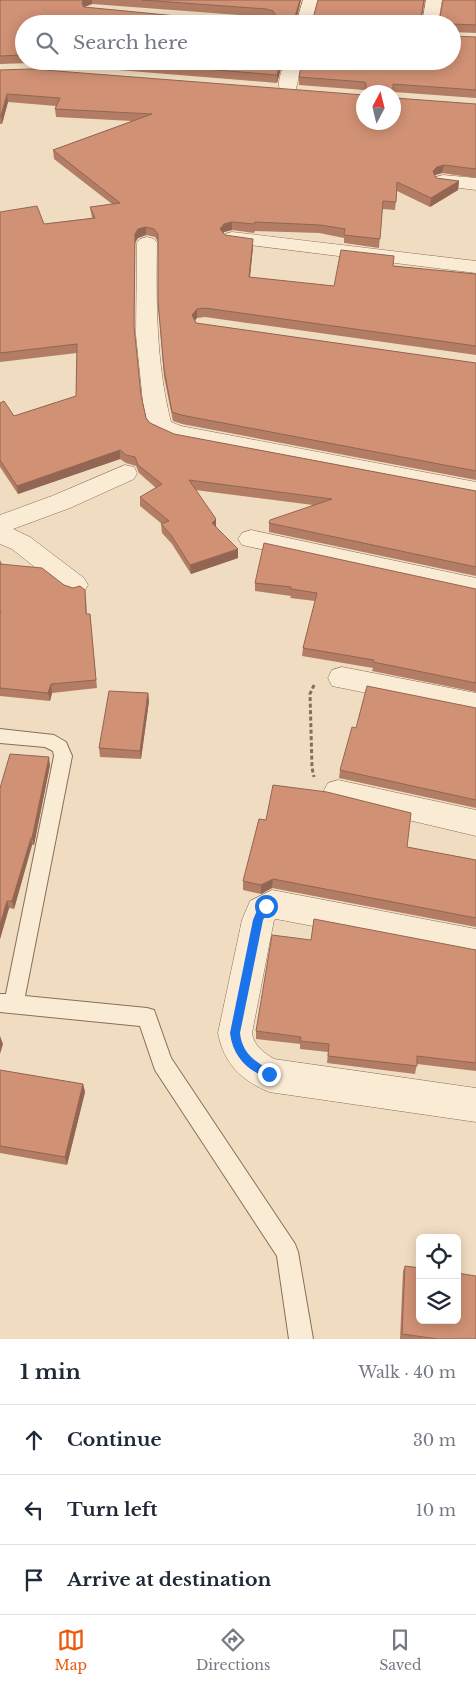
<!DOCTYPE html>
<meta charset="utf-8">
<style>
:root{--surface:#fff;--page:#f6f6f7;--text:#1f2937;--muted:#747a83;--line:#e0e1e3;--accent:#ea580c}
body{margin:0;font-family:"Libre Baskerville",serif;background:var(--page);color:var(--text)}
.controls{position:absolute;right:15px;bottom:15px;display:grid;overflow:hidden;border-radius:8px;box-shadow:0 2px 12px #0003}
.controls button{width:45px;height:45px;display:grid;place-items:center;padding:0;border:0;border-bottom:1px solid var(--line);background:var(--surface);color:var(--text);font:25px sans-serif}
.compass{position:absolute;left:356px;top:85px;width:45px;height:45px;border-radius:50%;background:var(--surface);box-shadow:0 2px 12px #0003;rotate:7deg}
.stop{position:absolute;width:15px;height:15px;margin:-11px;border:4px solid #1a73e8;border-radius:50%;background:#fff}
.stop.end{background:#1a73e8;border-color:#fff;box-shadow:0 1px 5px #0008}
.list{margin:0;padding:0;list-style:none}
h2{display:flex;justify-content:space-between;align-items:center;height:65px;margin:0;padding:0 20px;font-size:21px}
h2 small{font-size:16px;font-weight:400;color:var(--muted)}
.list li{display:grid;grid-template-columns:32px 1fr auto;gap:15px;align-items:center;box-sizing:border-box;height:70px;padding:0 20px;border-top:1px solid var(--line)}
.list b{display:block;font-size:19px;white-space:nowrap}
.list em{font-size:16px;font-style:normal;color:var(--muted)}
.icon{flex:none;width:28px;height:28px;fill:none;stroke:currentColor;stroke-width:2;stroke-linecap:round;stroke-linejoin:round}
.map{position:relative;flex:none;width:476px;height:1339px;overflow:hidden}
.search{position:absolute;background:var(--surface);box-shadow:0 2px 12px #0003;left:15px;right:15px;top:15px;height:55px;display:flex;align-items:center;gap:12px;box-sizing:border-box;padding:0 18px;border-radius:28px;color:var(--muted);font-size:19px}
.sheet{height:275px;background:var(--surface)}
nav{display:flex;justify-content:space-around;align-items:center;box-sizing:border-box;height:70px;border-top:1px solid var(--line);background:var(--surface);font-size:14px;color:var(--muted)}
nav a{display:grid;justify-items:center;gap:2px}
nav .on{color:var(--accent)}
.map>svg:first-child{display:block}
</style>
<div class="map">
<svg width="476" height="1339" viewBox="0 0 476 1339">
<rect width="100%" height="100%" fill="#f0ddc1"/>
<g fill="none" stroke-linecap="round" stroke-linejoin="round">
<g stroke="#8a6d58" stroke-width="2">
<path id="lane" d="M0,729L54,735L66,742L72,756L25,996L147,1008L154,1010L171,1058L295,1244L298,1252L313,1339H289L277,1256L155,1070L140,1026L0,1012V994H6L54,756L53,751L45,747L0,743Z"/>
</g>
<g stroke="#8a6d58" stroke-width="1">
<path id="street" d="M303,0H319L312,24H296Z
M426,0H442L438,24H422Z
M285,61H302C300,69 297,89 294,94L288,95L282,94C275,84 282,71 285,61Z
M443,175L476,178V190L436,185L433,181L436,177Z
M232,232L476,261V273L225,242L222,238L225,234Z
M147,237L154,239L157,243C156,303 156,363 171,422L181,426L476,482V498L175,441L152,431L148,426L143,403L136,335L137,243L140,239Z
M125,465L134,467L137,473L134,479L70,508L13,529L30,537L84,578L88,585L84,592L75,594L66,592L12,549L0,544V515L52,496Z
M251,530L476,578V596L242,545L238,539L242,533Z
M342,667L476,693V715L332,686L328,678L332,670Z
M338,780L476,810V836L328,801L323,792L328,783Z
M272,890L476,929V957L276,919L274,920L252,1033C254,1046 263,1052 274,1059L476,1088V1122L269,1092C241,1080 224,1064 218,1033L242,920L250,901Z"/>
</g>
<path stroke="#8a6d58" stroke-width="3" stroke-dasharray="4 2.5" stroke-linecap="butt" d="M314,685L310,694L312,768L314,777"/>
<use href="#lane" fill="#faebd5" fill-rule="evenodd"/>
<use href="#street" fill="#faebd5" fill-rule="evenodd"/>
</g>
<path fill="#b37d65" fill-rule="evenodd" d="M0,0H301L297,17L313,18L318,0H425L422,17H440L476,0V33L452,32V24H24V61H283L277,83L32,63L0,64ZM92,4L266,17L269,18H197L84,7Z
M476,37V98L394,92H366L364,90L299,85V77Z
M0,70L476,104V178L442,173L435,175V176L436,178L459,181L458,190L430,207L397,191L395,210L382,209L379,248L344,243V238L319,233L255,231L254,233L232,230L224,232L223,234L225,235L253,247L250,277L334,286L393,266L476,274V355L205,317L197,318L195,320L196,323L476,363V480L182,424L173,421L164,377L158,302V242L155,237L146,235L138,238L135,243L134,332L141,395L146,418L150,423L174,434L476,491V576L269,532V523L313,505L195,490L216,526L238,558L191,574L172,544L162,533L161,524H162L140,506V497L156,488L139,473L136,466L126,463L120,459L18,494L0,467V403L14,416L76,396L77,353L0,362V212L44,224L92,218L90,207L112,204L54,159L53,150L132,121L56,117L55,109L56,106L8,102L2,124H0Z
M0,560L2,564L64,585L86,598V614H90L97,688L52,693L50,701L0,696Z
M255,583L476,589V692L372,671L373,668L302,656L303,648L315,601L290,598L291,596L255,591Z
M148,693L149,701L141,759L100,757L99,748Z
M476,708V808L339,778L340,770L356,728Z
M50,765L34,845H32L14,909L9,908L0,939V788Z
M407,847L476,860V927L272,888L261,894L243,890V881Z
M311,940L476,950V1071L417,1064L415,1074L327,1063L328,1052L300,1049V1044L256,1039V1031Z
M0,1070L83,1084L85,1092L67,1165L0,1153Z
M405,1266L476,1339H400L403,1271Z"/>
<path fill="#926652" d="M83,0H92V4L84,7L82,12V4Z
M300,0H301L295,24V17Z
M281,61H283L277,83V75Z
M7,94L8,102L2,124L1,116Z
M444,165L442,173L435,175L432,180L433,171L437,167Z
M459,181L458,190L430,207L431,198Z
M232,222V230L224,232L220,238V229L224,224Z
M146,227V235L138,238L135,243L134,335V326L135,234L138,229Z
M253,239V247L249,286V277Z
M197,309V318L192,324V315Z
M120,450V459L18,494L17,486Z
M216,519V528L212,523Z
M238,549V558L191,574L190,565Z
M85,590L86,598L87,622L86,614Z
M51,684L52,693L50,701L48,693Z
M148,693L149,701L141,759L140,751Z
M49,757L50,765L34,845L32,838Z
M31,838L32,845L14,909L12,901Z
M273,879L272,888L261,894V885Z
M7,901L9,908L0,939V925Z
M0,1036L3,1044L0,1054Z
M83,1084L85,1092L67,1165L65,1157Z"/>
<path fill="#d09175" stroke="#926652" d="M0,0H83L82,4L84,7L197,18H274L276,16L273,11L266,9L142,0H300L295,17L313,18L318,0H424L421,17H440L443,0H476V25L452,24H24V55L0,56Z
M452,36L476,37V90L393,84V92H366V84L365,82L299,77L302,61H452Z
M108,61H281L277,75Z
M31,69L364,95V122H394V96L395,98L476,104V169L444,165L437,167L433,171L436,178L459,181L431,198L397,182L396,202L383,201L380,239L344,235L345,229L320,225L255,222L254,224L232,222L224,224L220,229L225,235L253,239L249,277L334,286L341,250L394,256L393,266L476,274V346L205,308L197,309L192,315L196,323L476,363V471L181,415L172,412L164,369L158,302V234L154,229L146,227L138,229L135,234L134,326L141,395L146,418L150,423L174,434L476,491V567L269,523L270,520L332,499L189,480L216,519L212,523L238,549L190,565L171,535L161,524L169,521L140,497L162,484L138,465L135,457L126,455L120,450L17,486L0,460V403L4,401L14,416L76,396L77,344L0,353V212L37,206L44,224L95,218L90,207L120,203L53,150L152,114L55,109L60,98L7,94L1,116H0V70Z
M264,543L476,589V683L373,662L374,660L303,648L317,593L291,589V587L255,583Z
M0,564L42,568L64,585L73,588L80,586L85,590L86,614H90L96,680L51,684L48,693L0,688V614L1,612H0Z
M367,686L476,708V800L340,770L352,727L356,728Z
M109,691L148,693L140,751L99,748Z
M10,754L49,757L32,838H31L12,901H7L0,925V788Z
M273,785L327,792L411,813L407,847L476,860V918L273,879L261,885L243,881L259,819L266,820Z
M314,919L476,950V1063L417,1056V1066L328,1056L329,1044L300,1041L301,1037L256,1031L272,935L311,940Z
M0,1070L83,1084L65,1157L0,1146Z
M405,1266L420,1268V1320H457V1273L476,1276V1339H438L402,1334Z"/>
<path fill="#1a73e8" d="M266,902L271,906L263,920L240,1033C242,1053 255,1062 272,1071V1078L269,1079C247,1070 233,1057 230,1033L253,920L258,908Z"/>
</svg>
<div class="controls">
<button><svg class="icon" aria-label="locate" viewBox="0 0 24 24"><circle cx="12" cy="12" r="6"/><path d="M12 2v4M12 18v4M2 12h4M18 12h4"/></svg></button>
<button><svg class="icon" aria-label="layers" viewBox="0 0 24 24"><path d="M12 4l9 5-9 5-9-5zM3 14l9 5 9-5"/></svg></button>
</div>
<svg class="compass" viewBox="-18 -18 36 36"><path d="M0-13l5 13h-10z" fill="#e53935"/><path d="M0 13l5-13h-10z" fill="#747a83"/></svg>
<div class="stop" style="left:266px;top:906px"></div>
<div class="stop end" style="left:269px;top:1074px"></div>
<div class="search"><svg class="icon" aria-label="search" viewBox="0 0 24 24"><circle cx="10" cy="10" r="6"/><path d="M15 15l6 6"/></svg>Search here</div>
</div>
<section class="sheet">
<h2>1 min<small>Walk · 40 m</small></h2>
<ul class="list">
<li><svg class="icon" aria-label="ahead" viewBox="0 0 24 24"><path d="M12 20V5M6 11l6-6 6 6"/></svg><div><b>Continue</b></div><em>30 m</em></li>
<li><svg class="icon" aria-label="left" viewBox="0 0 24 24"><path d="M17 20v-9H6M10 6l-5 5 5 5"/></svg><div><b>Turn left</b></div><em>10 m</em></li>
<li><svg class="icon" aria-label="arrive" viewBox="0 0 24 24"><path d="M6 21V4h12l-3 4 3 4H6"/></svg><div><b>Arrive at destination</b></div></li>
</ul>
</section>
<nav>
<a class="on"><svg class="icon" aria-label="map" viewBox="0 0 24 24"><path d="M3 6l6-2 6 2 6-2v14l-6 2-6-2-6 2zM9 4v14M15 6v14"/></svg>Map</a>
<a><svg class="icon" aria-label="directions" viewBox="0 0 24 24"><path d="M12 3l9 9-9 9-9-9zM9 14v-3h6M13 9l2 2-2 2"/></svg>Directions</a>
<a><svg class="icon" aria-label="saved" viewBox="0 0 24 24"><path d="M7 4h10v16l-5-4-5 4z"/></svg>Saved</a>
</nav>
